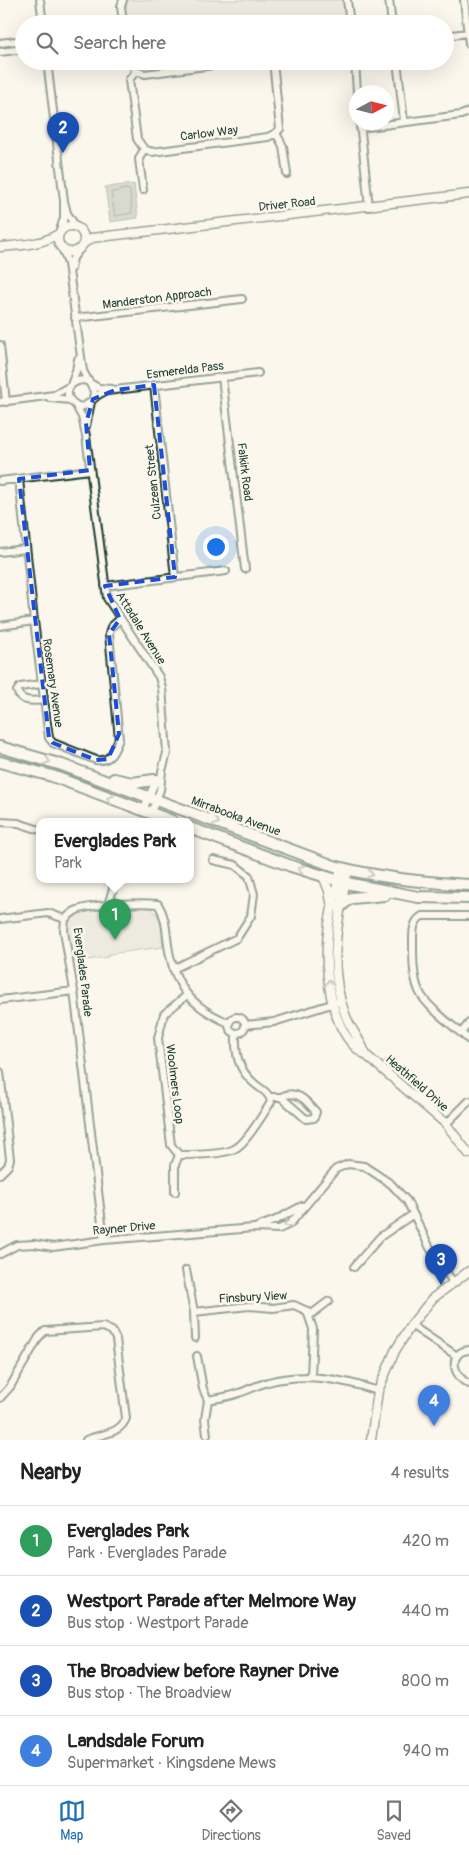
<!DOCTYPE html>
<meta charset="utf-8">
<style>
:root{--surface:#fff;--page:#f6f6f6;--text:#222;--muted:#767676;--line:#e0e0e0;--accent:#1f6fb2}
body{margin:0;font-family:Pangolin,sans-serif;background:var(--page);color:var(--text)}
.compass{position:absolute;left:349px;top:85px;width:45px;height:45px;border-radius:50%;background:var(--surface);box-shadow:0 5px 20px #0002;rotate:83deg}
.you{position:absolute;left:215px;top:546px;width:18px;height:18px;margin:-12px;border:4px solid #fff;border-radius:50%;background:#1a73e8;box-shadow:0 0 0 8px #1a73e833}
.badge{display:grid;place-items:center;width:32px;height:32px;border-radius:50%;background:var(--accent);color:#fff;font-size:16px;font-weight:700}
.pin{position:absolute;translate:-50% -41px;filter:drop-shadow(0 1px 2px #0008)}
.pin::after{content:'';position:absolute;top:26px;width:18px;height:15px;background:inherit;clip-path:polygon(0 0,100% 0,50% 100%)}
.popup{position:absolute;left:36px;top:818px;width:158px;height:65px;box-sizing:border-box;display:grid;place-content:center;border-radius:10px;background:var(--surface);filter:drop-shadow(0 1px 4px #0005);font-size:16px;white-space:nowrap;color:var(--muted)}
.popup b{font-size:19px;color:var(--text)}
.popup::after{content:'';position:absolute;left:50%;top:100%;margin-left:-10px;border:10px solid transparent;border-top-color:var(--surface)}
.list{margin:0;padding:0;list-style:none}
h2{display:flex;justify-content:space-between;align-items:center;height:65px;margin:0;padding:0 20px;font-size:21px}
h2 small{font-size:16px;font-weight:400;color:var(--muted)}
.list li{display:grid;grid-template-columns:32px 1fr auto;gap:15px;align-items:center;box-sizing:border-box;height:70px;padding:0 20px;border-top:1px solid var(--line)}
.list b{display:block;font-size:19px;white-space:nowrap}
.list p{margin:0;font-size:16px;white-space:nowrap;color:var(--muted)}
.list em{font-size:16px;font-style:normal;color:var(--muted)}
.icon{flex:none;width:28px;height:28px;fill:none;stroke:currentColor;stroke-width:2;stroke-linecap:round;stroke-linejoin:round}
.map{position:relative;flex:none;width:469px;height:1440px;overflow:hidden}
.search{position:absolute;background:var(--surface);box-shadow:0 5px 20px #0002;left:15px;right:15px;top:15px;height:55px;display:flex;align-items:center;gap:12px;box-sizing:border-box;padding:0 18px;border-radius:28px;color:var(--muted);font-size:19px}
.sheet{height:345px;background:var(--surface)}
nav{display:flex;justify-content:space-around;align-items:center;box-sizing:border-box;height:70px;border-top:1px solid var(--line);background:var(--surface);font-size:14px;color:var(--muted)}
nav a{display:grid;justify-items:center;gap:2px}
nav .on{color:var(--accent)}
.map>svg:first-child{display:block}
</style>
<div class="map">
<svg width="469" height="1440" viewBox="0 0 469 1440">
<rect width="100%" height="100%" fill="#fbf7ec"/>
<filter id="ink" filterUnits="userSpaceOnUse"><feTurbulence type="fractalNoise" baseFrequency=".02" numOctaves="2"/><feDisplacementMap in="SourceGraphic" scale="10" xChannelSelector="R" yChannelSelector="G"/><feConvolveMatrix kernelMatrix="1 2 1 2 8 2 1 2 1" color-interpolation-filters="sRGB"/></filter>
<g filter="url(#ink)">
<path fill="#dbdcd1" stroke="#7d8c82" d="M128,0H344L345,24H127L125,9Z
M133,61H228L148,71L140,68Z
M146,905C163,913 161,931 163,947L109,954L108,957L72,962L67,932L68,921L77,914L109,908Z"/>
<path fill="#adb4aa" stroke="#74847b" d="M134,184L138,218L110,222L105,187Z"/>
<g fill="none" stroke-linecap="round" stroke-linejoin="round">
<path stroke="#586d63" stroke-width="1" d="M127,189L130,191L132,213L115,216L111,193Z"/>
<g stroke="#1f3d34" stroke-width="10">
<path id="minor" d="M40,0L43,24
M347,0L350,24
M389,0L392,24
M464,0L469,44
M123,24L121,6L123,0
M445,36L467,33
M0,43L24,40
M0,52L24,49
M47,61L64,201
M129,61L136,71L145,74L244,61
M355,61L357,92
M397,61L404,121
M136,71L129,80L137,139L144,149L152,152L268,137L276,133L280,129L273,61
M360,122L369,207
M360,128L461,115L469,112
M276,133L283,146L287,174
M143,190L139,159L144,149
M60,230L64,218V201L67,213L76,227
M63,250L68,264L83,371L89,382
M71,269L73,258L80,249
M75,318L242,299
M0,345L6,402
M222,377L245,569
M90,383L99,388L112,389
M71,385L76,371L78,359
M154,385L175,577
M50,398L70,400
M93,399L94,391L89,382C74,375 60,392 73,403C84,413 91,399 100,394C104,391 110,391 115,390L258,373
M0,402L54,395L70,386
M75,404L82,417L86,436L107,598L159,677L162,688L167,753L162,771L160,790L151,813
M86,426L91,402
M19,479L34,621L49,738L53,743L96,760C111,762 114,751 119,739L109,634L111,627L120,619
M0,481L90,470
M0,552L25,549
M105,586L226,571
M0,626L34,621
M42,684L20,687L17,691C21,703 33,701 44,700
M143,810L157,778
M0,822L18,823L40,830
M108,905L116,879
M469,916H422C412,922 413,934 413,944C413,960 413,977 419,991C426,1007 455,1027 469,1040
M0,919L48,913L65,919
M173,969L237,938L251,916L254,894L249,876L235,865L213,860
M187,995L164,1014L158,1038L171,1145L179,1155C192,1155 226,1155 236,1148C247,1142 264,1113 271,1102C269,1092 262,1090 255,1084C238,1070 235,1054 236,1033
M0,1000L74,991
M229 1025a8 8 0 1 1 16 0a8 8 0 1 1-16 0Z
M245,1025L274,1022L341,1001
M461,1033L469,1023
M0,1072L10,1159L8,1166L0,1174
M270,1097H281L306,1119L314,1118L316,1112C306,1100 296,1089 281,1097
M446,1124L469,1101
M175,1192V1165L179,1155
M257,1227L276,1220L302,1206
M104,1240L74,991L64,931L65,919C68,916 72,913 75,911C89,904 141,902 158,904C166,917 166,930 168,945C174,986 191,1007 229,1023
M0,1254L17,1245L34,1244L53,1247L104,1240L254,1228L279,1229L290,1224L336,1169L348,1164L364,1166L391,1184L407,1201L430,1248L453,1282
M354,1267L380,1237L412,1215
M186,1270L194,1312L195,1338
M194,1312L249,1306L273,1308L294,1305L307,1311L313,1329L311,1377
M309,1316L329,1301
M411,1325L457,1356
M469,1350C447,1352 453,1377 469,1384
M197,1356L203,1389L208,1400L205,1419L207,1435
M0,1398L10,1387L39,1337L45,1331L103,1327L112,1331L116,1339L126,1418C121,1434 100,1434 86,1440
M208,1400C218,1398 229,1397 239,1393C248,1390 258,1385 268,1382C306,1372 341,1379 378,1391"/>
</g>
<g stroke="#1f3d34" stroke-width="11">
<path id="tertiary" d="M58 239a13 13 0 1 1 26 0a13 13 0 1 1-26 0Z
M83,244L92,238L108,236L469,194
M0,247C20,245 41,245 58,234
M341,868C337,886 332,905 329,924C323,963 328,1034 366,1055L446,1124L469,1154
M348,870C338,917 327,967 345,1014C350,1029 361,1040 366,1055
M323,876L329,891L331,902
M371,1440L378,1391L395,1351L411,1325L433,1298L469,1271"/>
</g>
<g stroke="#1f3d34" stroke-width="14">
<path id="primary" d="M0,747L62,765L334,866C378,878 423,882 469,885
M0,762L52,776L172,821
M114,779L132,783L154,780
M190,828L291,866L346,883L418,897L469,898
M340,907L349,899L352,898L385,895"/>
</g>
<use href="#minor" stroke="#fbf7ec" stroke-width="6"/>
<use href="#tertiary" stroke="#fbf7ec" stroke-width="8"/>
<use href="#primary" stroke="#fbf7ec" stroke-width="10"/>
</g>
<defs><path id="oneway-chevron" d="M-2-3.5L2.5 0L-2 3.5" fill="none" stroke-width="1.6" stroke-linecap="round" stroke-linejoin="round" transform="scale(1.25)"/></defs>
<g stroke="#8d9a90">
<use href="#oneway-chevron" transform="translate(47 761) rotate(17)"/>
<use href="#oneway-chevron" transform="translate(110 799) rotate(-159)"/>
<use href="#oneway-chevron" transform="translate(216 822) rotate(20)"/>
<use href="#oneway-chevron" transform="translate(301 869) rotate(-163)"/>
<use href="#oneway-chevron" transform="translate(370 874) rotate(11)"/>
<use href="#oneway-chevron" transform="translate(329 983) rotate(-98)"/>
<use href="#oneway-chevron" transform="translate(287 1224) rotate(147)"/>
</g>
</g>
<path d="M0 0H469V1440H0ZM154,385L175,577L105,586L120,619L109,634L119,734L108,759L96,760L53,743L49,738L19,479L90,470L86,423L93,399L115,390Z" fill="#fbf7ec" fill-opacity=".55" fill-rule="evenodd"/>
<path fill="none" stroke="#1d4ed8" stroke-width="4" stroke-dasharray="10 6" stroke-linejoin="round" d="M154,385L175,577L105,586L120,619L109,634L119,734L108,759L96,760L53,743L49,738L19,479L90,470L86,423L93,399L115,390Z"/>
<g text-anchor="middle" stroke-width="5" stroke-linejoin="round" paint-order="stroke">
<g font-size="12" fill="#1f3d34" stroke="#fbf7ec">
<text transform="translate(209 133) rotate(-7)" y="4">Carlow Way</text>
<text transform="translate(287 204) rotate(-6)" y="4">Driver Road</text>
<text transform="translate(157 298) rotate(-7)" y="4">Manderston Approach</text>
<text transform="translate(185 370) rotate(-7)" y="4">Esmerelda Pass</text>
<text transform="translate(245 472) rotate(83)" y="4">Falkirk Road</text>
<text transform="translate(153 482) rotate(-96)" y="4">Culzean Street</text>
<text transform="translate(141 628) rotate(58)" y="4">Attadale Avenue</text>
<text transform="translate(53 683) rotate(82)" y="4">Rosemary Avenue</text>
<text transform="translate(236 816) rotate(20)" y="4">Mirrabooka Avenue</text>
<text transform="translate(83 972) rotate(83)" y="4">Everglades Parade</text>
<text transform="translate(417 1083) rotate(41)" y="4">Heathfield Drive</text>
<text transform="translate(175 1084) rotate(83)" y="4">Woolmers Loop</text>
<text transform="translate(124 1228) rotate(-5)" y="4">Rayner Drive</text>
<text transform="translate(253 1297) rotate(-3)" y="4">Finsbury View</text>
</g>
</g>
</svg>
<svg class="compass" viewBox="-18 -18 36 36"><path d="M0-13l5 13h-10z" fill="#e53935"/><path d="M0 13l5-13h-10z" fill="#767676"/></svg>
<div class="you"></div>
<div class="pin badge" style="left:115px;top:940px;background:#2e9e5b">1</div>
<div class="popup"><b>Everglades Park</b>Park</div>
<div class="pin badge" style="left:63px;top:153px;background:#1a4fb4">2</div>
<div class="pin badge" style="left:441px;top:1285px;background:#1a4fb4">3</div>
<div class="pin badge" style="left:434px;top:1426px;background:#3f7fe0">4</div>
<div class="search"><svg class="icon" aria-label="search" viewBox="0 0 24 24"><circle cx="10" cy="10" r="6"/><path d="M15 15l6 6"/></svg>Search here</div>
</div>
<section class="sheet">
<h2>Nearby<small>4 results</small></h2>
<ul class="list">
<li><span class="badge" style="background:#2e9e5b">1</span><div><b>Everglades Park</b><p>Park · Everglades Parade</p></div><em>420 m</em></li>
<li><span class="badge" style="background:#1a4fb4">2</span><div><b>Westport Parade after Melmore Way</b><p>Bus stop · Westport Parade</p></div><em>440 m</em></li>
<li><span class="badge" style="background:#1a4fb4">3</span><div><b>The Broadview before Rayner Drive</b><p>Bus stop · The Broadview</p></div><em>800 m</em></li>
<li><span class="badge" style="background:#3f7fe0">4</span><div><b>Landsdale Forum</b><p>Supermarket · Kingsdene Mews</p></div><em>940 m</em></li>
</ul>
</section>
<nav>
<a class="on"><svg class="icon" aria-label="map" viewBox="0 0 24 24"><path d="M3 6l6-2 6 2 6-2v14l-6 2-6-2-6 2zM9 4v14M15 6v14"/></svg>Map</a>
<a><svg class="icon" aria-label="directions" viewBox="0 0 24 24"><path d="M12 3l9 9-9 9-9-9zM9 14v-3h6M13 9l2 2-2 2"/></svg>Directions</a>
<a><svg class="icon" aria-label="saved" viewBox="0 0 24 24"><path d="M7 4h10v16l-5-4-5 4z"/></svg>Saved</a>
</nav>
